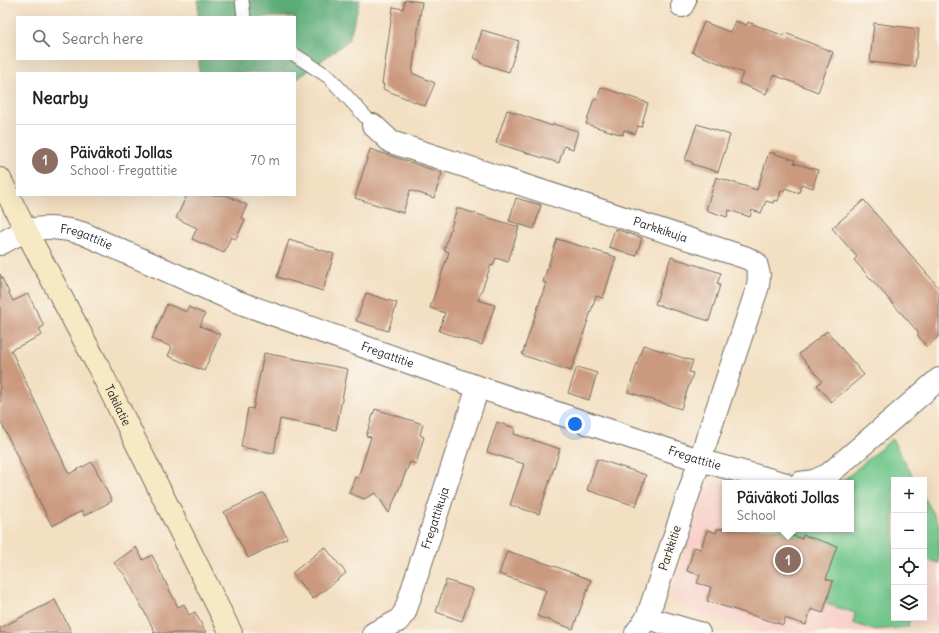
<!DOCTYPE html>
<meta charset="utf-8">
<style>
:root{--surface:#fff;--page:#f2f2f2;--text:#202124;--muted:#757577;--line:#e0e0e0;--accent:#ea580c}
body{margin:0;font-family:Delius,sans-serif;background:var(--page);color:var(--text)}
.controls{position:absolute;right:12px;bottom:12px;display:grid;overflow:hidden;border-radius:0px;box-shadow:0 4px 16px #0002}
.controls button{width:36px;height:36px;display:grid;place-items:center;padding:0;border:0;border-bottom:1px solid var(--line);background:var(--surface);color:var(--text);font:20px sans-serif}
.you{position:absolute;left:575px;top:424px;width:14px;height:14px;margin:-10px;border:3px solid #fff;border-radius:50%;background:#1a73e8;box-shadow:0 0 0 6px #1a73e833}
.badge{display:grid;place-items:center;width:26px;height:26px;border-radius:50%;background:var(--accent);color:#fff;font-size:13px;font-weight:700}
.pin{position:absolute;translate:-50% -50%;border:2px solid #fff;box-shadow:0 1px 4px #0006}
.popup{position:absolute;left:722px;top:480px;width:132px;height:52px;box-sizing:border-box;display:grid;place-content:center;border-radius:0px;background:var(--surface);filter:drop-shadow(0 1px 3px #0005);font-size:13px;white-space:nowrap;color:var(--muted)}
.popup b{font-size:15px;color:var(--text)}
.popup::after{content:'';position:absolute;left:50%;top:100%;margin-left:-8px;border:8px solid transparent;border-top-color:var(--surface)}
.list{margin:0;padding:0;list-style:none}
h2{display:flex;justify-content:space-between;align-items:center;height:52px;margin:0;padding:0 16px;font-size:17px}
h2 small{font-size:13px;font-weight:400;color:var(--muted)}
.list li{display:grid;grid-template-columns:26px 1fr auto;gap:12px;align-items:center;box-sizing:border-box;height:72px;padding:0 16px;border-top:1px solid var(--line)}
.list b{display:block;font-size:15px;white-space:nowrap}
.list p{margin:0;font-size:13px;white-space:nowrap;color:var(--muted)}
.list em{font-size:13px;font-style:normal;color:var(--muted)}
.icon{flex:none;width:22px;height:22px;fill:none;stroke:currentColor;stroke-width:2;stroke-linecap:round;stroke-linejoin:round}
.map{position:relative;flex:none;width:939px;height:633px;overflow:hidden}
.search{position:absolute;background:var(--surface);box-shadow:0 4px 16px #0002;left:16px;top:16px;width:280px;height:44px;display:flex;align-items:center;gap:10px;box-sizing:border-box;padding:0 14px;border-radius:0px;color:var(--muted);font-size:15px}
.panel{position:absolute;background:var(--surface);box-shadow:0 4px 16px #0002;left:16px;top:72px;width:280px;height:124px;border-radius:0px}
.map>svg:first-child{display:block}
</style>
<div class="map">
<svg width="939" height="633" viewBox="0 0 939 633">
<rect width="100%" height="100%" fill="#fbf7ec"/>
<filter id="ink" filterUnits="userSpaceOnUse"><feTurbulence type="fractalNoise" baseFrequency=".025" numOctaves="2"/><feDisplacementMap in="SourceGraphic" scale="8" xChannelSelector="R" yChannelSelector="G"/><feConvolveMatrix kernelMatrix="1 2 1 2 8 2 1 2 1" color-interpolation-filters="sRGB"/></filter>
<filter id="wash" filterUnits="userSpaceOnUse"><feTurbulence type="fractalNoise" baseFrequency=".012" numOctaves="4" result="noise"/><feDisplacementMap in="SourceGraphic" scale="16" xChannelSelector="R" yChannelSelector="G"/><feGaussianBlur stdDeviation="0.9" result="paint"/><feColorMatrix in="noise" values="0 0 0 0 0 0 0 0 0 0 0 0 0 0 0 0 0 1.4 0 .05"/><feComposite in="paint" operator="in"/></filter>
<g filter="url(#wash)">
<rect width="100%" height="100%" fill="#f3dfc2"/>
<path fill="#f7d1c9" d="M892,439L915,480H894V618H924V497L939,524V625L908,627L875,633H764L682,608L675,603L670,596L705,489L710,484L720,482L725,484V529H851V483H840Z"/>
<path fill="#71c78c" stroke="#4e795c" d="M892,439L915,480H894V618H910L908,627L873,630L853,623L855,613L826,604L833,581L803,571L836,545L803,535L802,539L780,532L752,529H851V483H840Z
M924,497L939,524V563L924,559Z"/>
<path fill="#5cac78" stroke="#446c52" d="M198,0H360L349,40L295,81V73H199V59H295V17H198Z"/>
<g id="blocks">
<path fill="#ca997e" d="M405,0L422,2L412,73L435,83L425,106L383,89L384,84H382L393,7L403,9Z
M735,21L747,25L748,22L784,36L785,33L833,52L818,92L774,75L766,94L739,83L743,73L692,52L704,22L730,32Z
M874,23L919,29L915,67L870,62Z
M482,30L519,41L509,72L480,63L481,61L474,58Z
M601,87L648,103L641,127L638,126L635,134L624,130L623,135L586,124L594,99L597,100Z
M507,110L552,126L553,124L578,131L573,149L564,146L559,163L496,143Z
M697,124L730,135L718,172L692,164V162L685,160Z
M370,149L442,173L434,198L410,190L403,213L355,198Z
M769,152L795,160L794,163L818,170L813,188L801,184L799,193L785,188L784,192L781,191L778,201L774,200L773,203L766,201L761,213L752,210L750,217L729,210L727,217L706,210L716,177L757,190Z
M187,195H226L247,205L241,217L245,220L236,239L231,237L224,253L192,239L197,228L176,218Z
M516,198L541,205L534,229L509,221Z
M864,200L939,288V336L927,347L918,336V332L854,260L857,257L832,228Z
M457,208L519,227L508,262L496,258L493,266L491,265L478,300L495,305L482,345L439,331L445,313L430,308L449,252L444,250Z
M615,229L642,238L636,256L609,247Z
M557,239L616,257L603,298L596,296L571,371L522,355L546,283L543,282Z
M289,240L334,254L323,291L277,277Z
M671,257L721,273L717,284L720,285L709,321L655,304Z
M0,274L13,301L28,294L44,326L39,329L42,335L11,350L69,474L92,462L112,501L84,516L82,511L52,526L27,477L0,420Z
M366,293L397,303L388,331L356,321Z
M167,304L187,312L188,307L205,314L200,326L220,334L204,371L168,356L172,347L152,339Z
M827,331L864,375L831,402L817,385L822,381L799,354Z
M643,345L693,361L689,372L693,373L681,409L628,392Z
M264,353L348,369L336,430L280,419L274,453L241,447L248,408L253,409Z
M577,367L597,373L589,400L568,393Z
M375,409L423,424L420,435L424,437L416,464L410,462L389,513L376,493L364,499L349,493L355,477L358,478L371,437L366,436Z
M497,422L515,428L514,434L560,449L539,514L510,505L524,464L487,452Z
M597,459L646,475L636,506L587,490Z
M264,493L287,538L248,558L224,512Z
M717,529H772L802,539L803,535L837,546L826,579L833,581L823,613L811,609L806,625L785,618L783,625L707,601L711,587L697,583L700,575L687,571L694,547L701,549L707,530L716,533Z
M136,547L143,560L152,555L178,607L184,604L189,615L195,612L206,633H153L155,632L125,575L114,563Z
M325,547L346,573L313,599L292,573Z
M507,551L554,566L591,580L573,629L537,616L546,590L499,574Z
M446,580L473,589L462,621L436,612Z
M55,600L72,633H0V628Z"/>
</g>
</g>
<g filter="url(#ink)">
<use href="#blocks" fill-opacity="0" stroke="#716a60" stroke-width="1"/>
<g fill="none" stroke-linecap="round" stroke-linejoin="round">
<g stroke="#716a60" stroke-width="15">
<path id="lane" d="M242,0L244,17
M295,55L329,77L373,125"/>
</g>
<g stroke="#716a60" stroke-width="24">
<g id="street">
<path d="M682,6L685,0"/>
<path id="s1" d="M373,125L391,142L747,258L756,263L759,275L758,286L647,618L636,633"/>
<path id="s2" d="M0,244C8,240 17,234 26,231C43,226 65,228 82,233L235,301L478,387L699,460L783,483"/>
<path d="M800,483L814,481L829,474L939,379"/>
<path d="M647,618L699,633"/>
<path id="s3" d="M374,633L398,621L405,612L478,387"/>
</g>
</g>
<g stroke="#716a60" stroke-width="24">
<g id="secondary">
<path id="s4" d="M0,179L26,231L98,366L231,633"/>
</g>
</g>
<use href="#lane" stroke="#fff" stroke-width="13"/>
<use href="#street" stroke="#fff" stroke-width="22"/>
<use href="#secondary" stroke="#f6e9c3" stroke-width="22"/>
</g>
</g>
<g text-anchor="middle" stroke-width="3" stroke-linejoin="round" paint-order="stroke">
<g font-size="12" fill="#2b2b2b" stroke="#fbf7ec">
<text dy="4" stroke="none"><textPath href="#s1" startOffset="308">Parkkikuja</textPath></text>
<text dy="4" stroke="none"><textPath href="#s2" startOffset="91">Fregattitie</textPath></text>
<text dy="4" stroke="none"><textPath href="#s2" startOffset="415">Fregattitie</textPath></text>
<text dy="4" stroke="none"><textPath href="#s4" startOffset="255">Takilatie</textPath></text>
<text dy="4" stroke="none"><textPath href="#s2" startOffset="739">Fregattitie</textPath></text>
<text dy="4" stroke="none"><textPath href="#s3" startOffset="137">Fregattikuja</textPath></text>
<text transform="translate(670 548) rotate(-72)" y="4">Parkkitie</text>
</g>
</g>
</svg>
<div class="controls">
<button>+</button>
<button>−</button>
<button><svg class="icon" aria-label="locate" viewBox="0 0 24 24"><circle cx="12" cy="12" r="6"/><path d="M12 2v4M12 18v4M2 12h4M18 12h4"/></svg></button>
<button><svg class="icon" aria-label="layers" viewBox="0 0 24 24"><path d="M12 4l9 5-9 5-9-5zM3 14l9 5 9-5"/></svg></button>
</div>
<div class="you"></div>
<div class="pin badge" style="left:788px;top:560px;background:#8d6e63">1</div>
<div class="popup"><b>Päiväkoti Jollas</b>School</div>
<div class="search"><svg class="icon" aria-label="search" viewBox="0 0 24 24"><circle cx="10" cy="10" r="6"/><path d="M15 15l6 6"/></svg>Search here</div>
<section class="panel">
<h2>Nearby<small></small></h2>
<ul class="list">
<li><span class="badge" style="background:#8d6e63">1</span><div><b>Päiväkoti Jollas</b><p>School · Fregattitie</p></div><em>70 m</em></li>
</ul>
</section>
</div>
